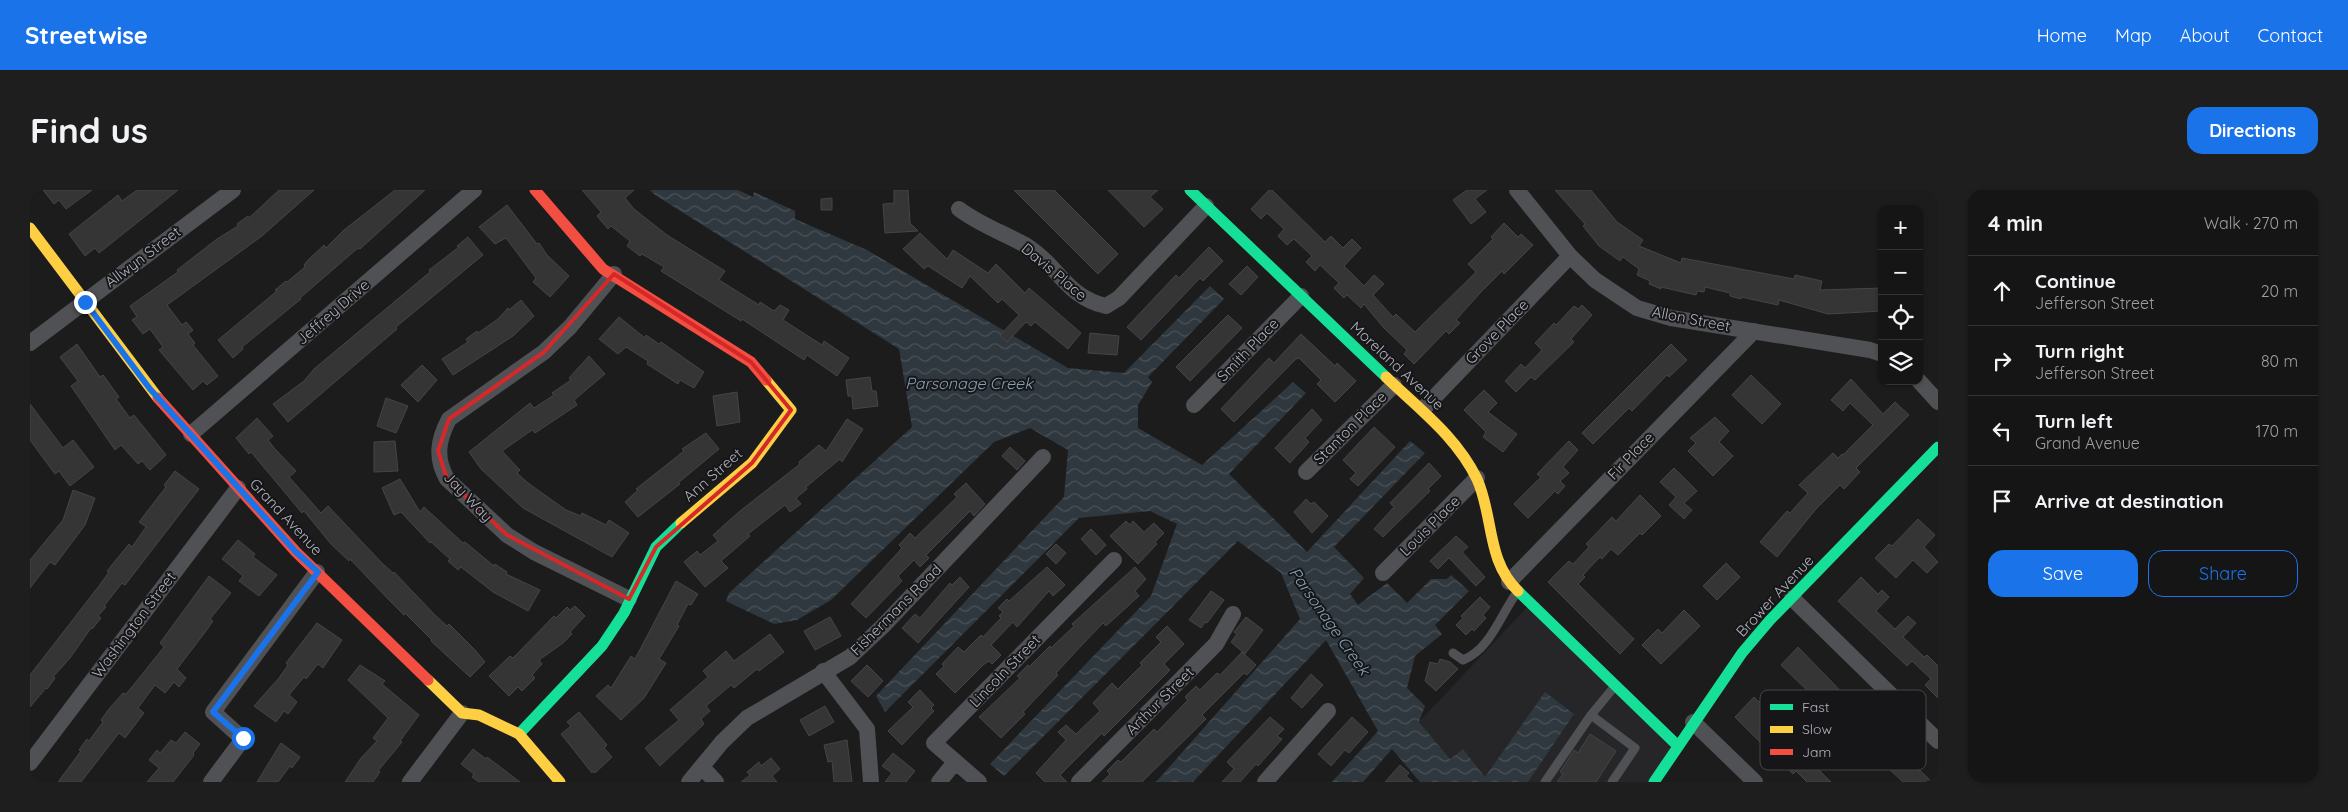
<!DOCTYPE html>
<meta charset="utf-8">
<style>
:root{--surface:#151515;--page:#1e1e1e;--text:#f1f3f6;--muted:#9d9fa0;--line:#343434;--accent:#1a73e8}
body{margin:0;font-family:Quicksand,sans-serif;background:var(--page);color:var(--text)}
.controls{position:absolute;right:15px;top:15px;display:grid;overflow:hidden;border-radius:10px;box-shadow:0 1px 4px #0004}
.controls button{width:45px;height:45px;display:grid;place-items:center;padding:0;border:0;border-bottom:1px solid var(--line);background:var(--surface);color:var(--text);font:25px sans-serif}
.stop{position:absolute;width:15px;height:15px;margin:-11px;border:4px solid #1a73e8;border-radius:50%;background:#fff}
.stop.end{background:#1a73e8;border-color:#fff;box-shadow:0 1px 5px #0008}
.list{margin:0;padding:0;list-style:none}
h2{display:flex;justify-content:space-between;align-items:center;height:65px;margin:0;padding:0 20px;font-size:21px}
h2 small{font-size:16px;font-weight:400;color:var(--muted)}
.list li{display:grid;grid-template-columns:32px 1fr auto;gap:15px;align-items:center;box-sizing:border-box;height:70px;padding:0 20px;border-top:1px solid var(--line)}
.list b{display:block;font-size:19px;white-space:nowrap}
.list p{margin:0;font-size:16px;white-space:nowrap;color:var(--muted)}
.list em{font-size:16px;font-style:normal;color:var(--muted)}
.actions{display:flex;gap:10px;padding:15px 20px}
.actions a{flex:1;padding:11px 0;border:1px solid var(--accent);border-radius:15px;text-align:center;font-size:18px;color:var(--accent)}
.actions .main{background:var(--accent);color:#fff}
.icon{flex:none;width:28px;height:28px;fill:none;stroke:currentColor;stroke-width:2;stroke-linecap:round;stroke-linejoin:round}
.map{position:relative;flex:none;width:1908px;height:592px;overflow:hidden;border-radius:15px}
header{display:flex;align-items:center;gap:30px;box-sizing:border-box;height:70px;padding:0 25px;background:var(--accent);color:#fff}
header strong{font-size:24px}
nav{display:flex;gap:28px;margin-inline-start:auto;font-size:18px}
.intro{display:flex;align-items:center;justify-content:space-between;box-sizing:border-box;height:120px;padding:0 30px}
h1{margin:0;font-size:35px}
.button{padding:12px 22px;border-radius:15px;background:var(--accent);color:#fff;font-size:18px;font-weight:700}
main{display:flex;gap:30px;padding:0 30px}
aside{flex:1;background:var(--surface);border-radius:15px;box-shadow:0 1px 4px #0004}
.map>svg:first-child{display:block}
</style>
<header>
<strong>Streetwise</strong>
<nav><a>Home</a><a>Map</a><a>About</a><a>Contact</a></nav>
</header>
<div class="intro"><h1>Find us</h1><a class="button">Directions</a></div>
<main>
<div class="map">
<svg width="1908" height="592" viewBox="0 0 1908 592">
<defs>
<pattern id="water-waves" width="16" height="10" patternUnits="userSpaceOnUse" patternTransform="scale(1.25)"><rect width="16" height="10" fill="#2f383e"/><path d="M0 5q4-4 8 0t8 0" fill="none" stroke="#4b5258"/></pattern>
</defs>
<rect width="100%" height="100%" fill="#1c1c1c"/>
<path fill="#262628" d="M1498,416L1649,561L1629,592H1498L1544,524L1455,587L1433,559L1420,569L1389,532Z"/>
<path fill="url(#water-waves)" d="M620,0H708L723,7L724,2L765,21V29L837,60L1038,178L1094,183L1180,96L1194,109L1118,187L1122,192L1108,215V238L1172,275L1263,192L1276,203L1199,284L1277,362L1380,251L1395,263L1304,357L1334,388L1320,404L1328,415L1357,393L1377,413L1401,389H1417L1421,385L1439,401L1405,435L1412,444L1385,466L1377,498L1395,516L1389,532L1420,569L1433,559L1455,587L1515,502L1544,524L1498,592H1390L1362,559L1333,592H1302L1348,541L1296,450L1163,592H1126L1270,429L1251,383L1208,351L974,586L960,574L1121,406L1147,334L1120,321L1049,328L855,522L846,506L1034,307L1038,260L1000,238L964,252L801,410L767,430L744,434L696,411L699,403L882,237L869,159L625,5Z"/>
<path fill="#353536" stroke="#444548" d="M13,0H62L36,19L29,10L24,14Z
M107,0H148L69,63L65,58L55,66L39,44L88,5L92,11Z
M249,0H284L232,46L137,115L152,135L156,132L163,140L158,144L165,153L163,155L188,186L177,195L173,191L163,200L129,160L133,157L120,139L113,144L102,130L107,127L100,116L148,82L147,80L187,49L208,36L207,34L218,26L219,28Z
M365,0H395L330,59L328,58L270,108L271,109L212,157L213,159L203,168L188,150L247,101L245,100L256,91L257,92L275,77L274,75L278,70L294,55L296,58L314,40Z
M552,0H604L595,8L604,19L637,45L695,81L689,90L729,115L730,112L744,121L750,115L759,120L753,130L792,155L794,151L819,168L807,186L777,165L774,170L712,129L711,131L631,81L634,77L612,64L610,66L597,56L600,51L581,36L578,39L567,26L571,22Z
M864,0H878L880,33L888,41L855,43L853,14L864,13Z
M984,0H1024L1088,64L1068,84Z
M1078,0H1128L1120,7L1133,19L1114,37Z
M1239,0H1242L1295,52L1301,46L1313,58L1322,49L1331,58L1314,76L1334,96L1344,85L1354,94L1343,105L1363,127L1366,124L1385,142L1446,82L1438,74L1463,49L1461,47L1474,33L1488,47L1491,44L1503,55L1474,84L1472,81L1450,103L1426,130L1430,133L1419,144L1416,141L1384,174L1374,164L1377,160L1353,137L1334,114L1331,118L1317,105L1314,108L1304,98L1309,93L1290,75L1285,81L1276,72L1282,66L1264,49L1257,55L1248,46L1254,39L1237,23L1231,29L1221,19Z
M1437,0H1457L1445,9L1456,22L1441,34L1423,10Z
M1525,0H1561L1587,32L1613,50L1609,56L1651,73L1652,68L1764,89L1765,85L1792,91L1790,100L1852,98V121L1798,124L1749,110L1748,115L1711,107V109L1700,106V103L1675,97L1674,102L1667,101L1666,105L1631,97V99L1619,94L1620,91L1607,85L1609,79L1593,67L1590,71L1569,56L1553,36L1555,34Z
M802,8V20H791V9Z
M477,15L507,54L509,53L517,65L539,86L520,107L503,92L506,88L476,48L465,54L449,37Z
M890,43L917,69L923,60L958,83L966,74L995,103L999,98L1051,143L1038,159L1005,132L1001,136L996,132L977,152L970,145L989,125L972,109L968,113L940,86L932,98L898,76L894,79L873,59Z
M438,47L453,65L366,137L367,139L258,232L243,214L274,191L284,179L400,82L399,80L429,57L427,56Z
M1179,57L1193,71L1173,91L1170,88L1111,150L1097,137L1146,85L1149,88Z
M1217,76L1228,87L1211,105L1199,94Z
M491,110L504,126L483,146L423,185L412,169L438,152L436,149L447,141L448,143L468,129L478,118L479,120Z
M1552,115L1562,125L1541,149L1544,152L1505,190L1501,187L1486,202L1475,191L1491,174L1495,178L1512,160L1505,153L1524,133L1526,135L1544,116L1548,119Z
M1198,125L1212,138L1160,191L1146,177Z
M589,127L615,148L616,145L629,154L631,152L674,182L664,198L650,190L648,194L617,174L618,171L596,157L588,164L569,149Z
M1060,143L1089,146L1087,165L1058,163Z
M1271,144L1305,176L1307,173L1326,191L1305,212L1287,194L1291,190L1269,168L1266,169L1204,232L1191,219L1239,168L1244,173Z
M47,154L70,187L73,185L89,207L86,209L100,228L104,225L136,265L120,280L112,271L108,274L91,255L85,260L41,196L48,191L30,167Z
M1641,154L1657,170L1639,187L1637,185L1602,221L1599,218L1563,254L1552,243Z
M559,166L575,184L544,210L547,215L505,243L502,240L472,261L490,280L487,283L498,293L536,320L551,326L552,323L576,335L579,330L599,343L582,367L493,318L451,279L439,262L500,213L504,218L524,205L522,203L541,190L539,188Z
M392,175L407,190L388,212L371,195Z
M1721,185L1751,214L1732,234L1702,205Z
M840,187L842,201H846L848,216L823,219L822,206H818L816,190Z
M1821,189L1853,224L1865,212L1879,225L1826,278L1830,282L1814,299L1810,295L1786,319L1747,367L1730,352L1757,321L1760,323L1778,303L1769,295L1803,263L1808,268L1812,264L1813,265L1843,235L1820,213L1813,221L1801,210Z
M1454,200L1467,213L1458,222L1487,244L1473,262L1453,247L1456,242L1434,220Z
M707,202L710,232L687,236L683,206Z
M356,208L378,216L366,243L347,236Z
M0,214L33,258L43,250L64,277L40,296L29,281L25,284L0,250Z
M1282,219L1292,230L1275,248L1279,252L1260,273L1245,258Z
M1685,227L1699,241L1689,252L1703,266L1683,286L1658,261L1666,253L1660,248Z
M227,228L243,246L238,250L245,259L266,281L259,287L291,323L298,316L352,373L363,383L364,382L405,425L417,436L419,434L445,460L455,472L440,487L401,451L402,450L375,423L374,425L357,408L320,369L319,371L301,354L274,321L272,323L221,262L219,264L206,248Z
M817,229L833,239L812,272L810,269L776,297L777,299L766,308L771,314L760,322L755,315L718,344L720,346L691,371L698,378L675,397L654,372L667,361L670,365L688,351L683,345L710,321L770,274L769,272L789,255L796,261Z
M1344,237L1365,257L1328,296L1320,289L1326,283L1313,270Z
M676,243L689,259L648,293L650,294L608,327L595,312L608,300L606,299L654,261L652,259Z
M365,251L368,281L344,282V252Z
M1539,251L1548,260L1533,277L1539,283L1530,291L1535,296L1528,304L1525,301L1498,328L1484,314L1511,287L1507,284Z
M980,257L995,271L987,280L972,266Z
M1399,273L1411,286L1398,299L1400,301L1353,347L1344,339L1364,317L1360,313Z
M1644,278L1667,301L1654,313L1662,320L1654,329L1639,315L1646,307L1630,292Z
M145,281L169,299L95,395L92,393L74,416L76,417L68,426L71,428L62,439L61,438L40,468L23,487L25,488L17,499L16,498L0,517V485L69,396L79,382L77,381L99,354L102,357L116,337L109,332L136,297L134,295Z
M370,289L390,322L394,317L433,353L435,352L464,376L465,374L477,382L476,384L510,400L498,421L463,402L431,377L428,380L418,371L420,369L401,352L400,353L371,322L364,325L352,298Z
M936,293L955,314L944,326L940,321L896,365L899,368L890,377L884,370L868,386L872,391L836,428L821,414L872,358L869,355L880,343L885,348L927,307L924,304Z
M43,300L65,308L55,335L25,375L20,372L0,398V370L33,330Z
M1610,305L1631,326L1612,345L1610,343L1588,365L1581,359L1572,369L1570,367L1553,385L1555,387L1548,394L1604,449L1590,464L1518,392L1539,371L1543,374L1559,357L1556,354L1582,327L1586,331Z
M1276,309L1281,314L1284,312L1298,326L1282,343L1264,322Z
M1888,329L1905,345L1894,357L1908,372L1897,383L1883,370L1866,388L1845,368L1859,354L1862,356Z
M1096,331L1100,335L1103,331L1114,342L1124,333L1134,343L1125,352L1127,354L1108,374L1080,346Z
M1061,339L1076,355L1066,365L1051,349Z
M1426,346L1438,357L1432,362L1455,387L1446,396L1419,368L1408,379L1400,371Z
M208,350L225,364L223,367L247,385L229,406L209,391L213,386L192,369Z
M1026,354L1036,363L1026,374L1016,364Z
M1696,373L1710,387L1687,410L1673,396Z
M1017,377L1035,395L1023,406L1019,401L987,437L983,432L961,455L971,465L962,474L959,471L953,475L925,503L906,484L914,476L912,474L928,457L934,462L951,445L953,447L971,428L969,426L973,422L968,418L977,409L979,411Z
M1105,377L1116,389L1105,401L1109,406L1076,436L1073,433L1052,455L1026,483L1028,485L993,522L995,524L971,548L949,527L990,488L987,486L998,475L999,477L1020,456L1021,458L1044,436L1042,434Z
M179,386L201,403L180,429L183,431L176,441L147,479L156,488L149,497L144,492L135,503L125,495L108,518L114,523L95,548L89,543L51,592H28L51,561L49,560L57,549L59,551L73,532L71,530L79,519L93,503L96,504L106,492L134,457L130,453Z
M930,387L939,397L888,453L872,438L885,424L890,428L920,393L922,395Z
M1831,387L1848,404L1852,400L1859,407L1846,421L1865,439L1878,426L1886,433L1873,447L1894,467L1897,465L1908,476V508L1895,495L1901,489L1882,471L1877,476L1808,411Z
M646,391L668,404L661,415L658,414L647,435L649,436L629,469L636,473L614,508L591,530L566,506L578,495L581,498L601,466L605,469Z
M1181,401L1194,410L1177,433L1175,432L1171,438L1159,430Z
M1450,407L1460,417L1453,425L1456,428L1444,441L1442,439L1436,445L1426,435L1433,428L1431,426Z
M545,416L555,426L540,442L542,444L533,453L509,470L512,474L502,485L505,488L492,501L488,497L479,506L459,486L480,466L483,468L524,426L526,428L537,417L540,420Z
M1654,420L1670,436L1631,474L1612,455L1628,439L1632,443Z
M800,427L811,446L785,460L774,441Z
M1216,427L1233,440L1215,464L1201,452L1207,444L1204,442Z
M287,433L312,450L293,478L288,474L276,489L274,487L259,505L267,512L258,524L254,521L246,532L224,516L249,488L258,475L256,473Z
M1137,436L1154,454L1134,474L1140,480L1074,546L1072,543L1030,585L1037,592H1015L1006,583L1036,550L1028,542L1036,535L1046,544L1070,521L1063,513L1082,493L1088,499L1112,475L1110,473L1131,452L1126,447Z
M740,444L754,462L729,481L727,479L704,498L701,495L676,516L680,521L671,529L674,534L630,576L615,558L649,530L640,520L678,487L673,481L696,461L704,471Z
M1768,457L1856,548L1902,592H1873L1808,531L1806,532L1799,525L1805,519L1788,503L1784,507L1751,475Z
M1212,462L1226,475L1217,485L1214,483L1172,525L1176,529L1112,592H1072L1080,584L1077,581L1088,570L1091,572L1124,539L1127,542L1158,510L1155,507L1166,496L1170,500L1187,483L1190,485Z
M1410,469L1420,472L1428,479L1406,501L1395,491L1400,472L1408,474Z
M330,475L355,491L352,494L389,525L370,551L372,552L348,581L350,582L343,592H315L331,568L347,551L343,548L358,528L318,490Z
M837,475L853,491L838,507L821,491Z
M1281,484L1293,495L1272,518L1261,508Z
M890,500L904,515L901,518L904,521L872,555L858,541L883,517L878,512Z
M1736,506L1745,515L1734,526L1801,592H1777L1766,581L1763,584L1753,574L1756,571L1741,557L1738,560L1705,527L1724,507L1729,512Z
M795,516L804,532L779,546L770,530Z
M549,522L577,555L574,558L582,567L565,583L564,581L562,583L531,544L541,536L537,532Z
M1240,527L1254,539L1247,546L1252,549L1228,576L1226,574L1210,592H1192L1204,579L1197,572Z
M1322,527L1338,542L1319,563L1315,560L1301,576L1288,564Z
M155,542L170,554L163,563L164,565L143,592H117L129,578L119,570L127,560L130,563L141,550L146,553Z
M1560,544L1586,561L1566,592H1527L1533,584L1530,582L1544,560L1548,563Z
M817,550L822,592H804L802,571L798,572L794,555Z
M251,553L270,567L262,578L260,576L248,592H227Z
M443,559L456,569L457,567L490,592H449L442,587L444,584L431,574Z
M863,563L885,581L876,592H855L862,583L852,576Z
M741,568L750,579L742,586L747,592H711L720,585L717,582L729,572L731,576Z
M1370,575L1379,583L1376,586L1383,592H1355Z"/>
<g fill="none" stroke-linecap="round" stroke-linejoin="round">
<path stroke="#505155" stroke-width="9" d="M1423,463L1433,470C1461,459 1471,423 1488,401
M1561,525L1605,558L1582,592
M1515,592L1561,525L1585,496"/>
<path stroke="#505155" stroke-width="16" d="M1487,0L1540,66L1565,90L1607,118L1641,128L1840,160L1852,164
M929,19C950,35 974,43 997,56C1028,75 1036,107 1076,116L1089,108L1176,16
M584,84L540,137L514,162L419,229C408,250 405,268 417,289L477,345L504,362L599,409
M0,153L203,0
M1889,191L1908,212
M1164,215L1271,106
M1394,218L1540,66
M161,244L444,0
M1276,282L1364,195
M1353,383L1447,288
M1479,392L1724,141
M1762,408L1908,551
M793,481L837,539L841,592
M1663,532L1725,592
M0,573L208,298
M672,577L686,592
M181,592L213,549L183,522L287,382
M380,592L432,523
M659,592L692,552L717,528L820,467L853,436L1013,267
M909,592L925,572
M949,592L904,553L1084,370
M1049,592L1186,454L1203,424
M1235,592L1298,521"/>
<path stroke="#16e098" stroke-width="11" d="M1160,0L1356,187
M1488,401L1648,556
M489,544L572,456L594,423L626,357L651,333
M1624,592L1712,463L1740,430L1908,257"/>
<path stroke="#ffcf43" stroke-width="11" d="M0,38L128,208
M1356,187C1389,219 1426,246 1447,289C1464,327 1456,370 1488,401
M651,333L722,273L761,220L736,190
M398,490L432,523L449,525L489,544L530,592"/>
<path stroke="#f24e42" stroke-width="11" d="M505,0L573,79L721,172L736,190
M128,208L266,362L398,490"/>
</g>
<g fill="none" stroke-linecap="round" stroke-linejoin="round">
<path stroke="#1a73e8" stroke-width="6" d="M55,112L120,199L266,362L288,382L183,522L213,548"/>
</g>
<path fill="none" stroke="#d62828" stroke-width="4" stroke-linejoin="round" d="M584,84L721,172L761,220L722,273L626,357L599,409L477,345L417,289L408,261L419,229L514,162Z"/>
<g text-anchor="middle" stroke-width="4" stroke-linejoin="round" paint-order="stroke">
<g font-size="15" fill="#aeb3bc" stroke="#161618">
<text transform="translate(113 67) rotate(-37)" y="5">Allwyn Street</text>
<text transform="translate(1024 82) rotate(40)" y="5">Davis Place</text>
<text transform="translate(303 122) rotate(-41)" y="5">Jeffrey Drive</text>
<text transform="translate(1661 129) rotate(11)" y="5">Allon Street</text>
<text transform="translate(1467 142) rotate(-46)" y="5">Grove Place</text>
<text transform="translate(1218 160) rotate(-46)" y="5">Smith Place</text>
<text transform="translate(1367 176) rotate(43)" y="5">Moreland Avenue</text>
<text transform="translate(1320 238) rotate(-45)" y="5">Stanton Place</text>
<text transform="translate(1601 266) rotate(-46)" y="5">Fir Place</text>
<text transform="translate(683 285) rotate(-41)" y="5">Ann Street</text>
<text transform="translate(438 307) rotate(46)" y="5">Jay Way</text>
<text transform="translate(256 327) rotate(47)" y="5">Grand Avenue</text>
<text transform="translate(1400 336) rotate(-45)" y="5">Louis Place</text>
<text transform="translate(1745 406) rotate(-47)" y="5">Brower Avenue</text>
<text transform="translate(866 420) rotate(-45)" y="5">Fishermans Road</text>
<text transform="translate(104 435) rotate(-53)" y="5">Washington Street</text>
<text transform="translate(975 481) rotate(-46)" y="5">Lincoln Street</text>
<text transform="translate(1130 511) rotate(-45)" y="5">Arthur Street</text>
</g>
<g font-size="16" font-style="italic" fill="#87a2b5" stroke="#161618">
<text x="939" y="199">Parsonage Creek</text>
<text transform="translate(1300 431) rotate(55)" y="6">Parsonage Creek</text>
</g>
</g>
<rect x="1730" y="500" width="166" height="80" rx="8" fill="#161618" stroke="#444549" stroke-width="1"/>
<rect x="1740" y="514" width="23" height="6" fill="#16e098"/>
<rect x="1740" y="536" width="23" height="7" fill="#ffcf43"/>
<rect x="1740" y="559" width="23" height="6" fill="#f24e42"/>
<g font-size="14" fill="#aeb3bc">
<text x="1772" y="522">Fast</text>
<text x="1772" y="544">Slow</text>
<text x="1772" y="567">Jam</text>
</g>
</svg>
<div class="controls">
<button>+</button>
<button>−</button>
<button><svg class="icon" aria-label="locate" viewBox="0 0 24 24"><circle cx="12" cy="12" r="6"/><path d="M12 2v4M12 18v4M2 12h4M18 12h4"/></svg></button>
<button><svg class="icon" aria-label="layers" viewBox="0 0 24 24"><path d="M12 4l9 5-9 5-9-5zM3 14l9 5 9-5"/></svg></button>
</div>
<div class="stop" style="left:213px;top:548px"></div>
<div class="stop end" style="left:55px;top:112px"></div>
</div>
<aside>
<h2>4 min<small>Walk · 270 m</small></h2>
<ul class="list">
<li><svg class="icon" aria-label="ahead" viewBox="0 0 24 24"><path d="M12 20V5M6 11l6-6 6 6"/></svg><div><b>Continue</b><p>Jefferson Street</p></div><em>20 m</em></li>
<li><svg class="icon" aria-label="right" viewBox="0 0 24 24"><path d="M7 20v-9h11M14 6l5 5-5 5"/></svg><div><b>Turn right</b><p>Jefferson Street</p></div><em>80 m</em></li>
<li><svg class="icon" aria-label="left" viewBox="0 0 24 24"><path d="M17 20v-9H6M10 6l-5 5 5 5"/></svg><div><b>Turn left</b><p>Grand Avenue</p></div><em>170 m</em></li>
<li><svg class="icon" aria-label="arrive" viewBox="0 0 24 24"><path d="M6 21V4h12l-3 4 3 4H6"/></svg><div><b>Arrive at destination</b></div></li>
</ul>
<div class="actions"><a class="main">Save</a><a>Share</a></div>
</aside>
</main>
